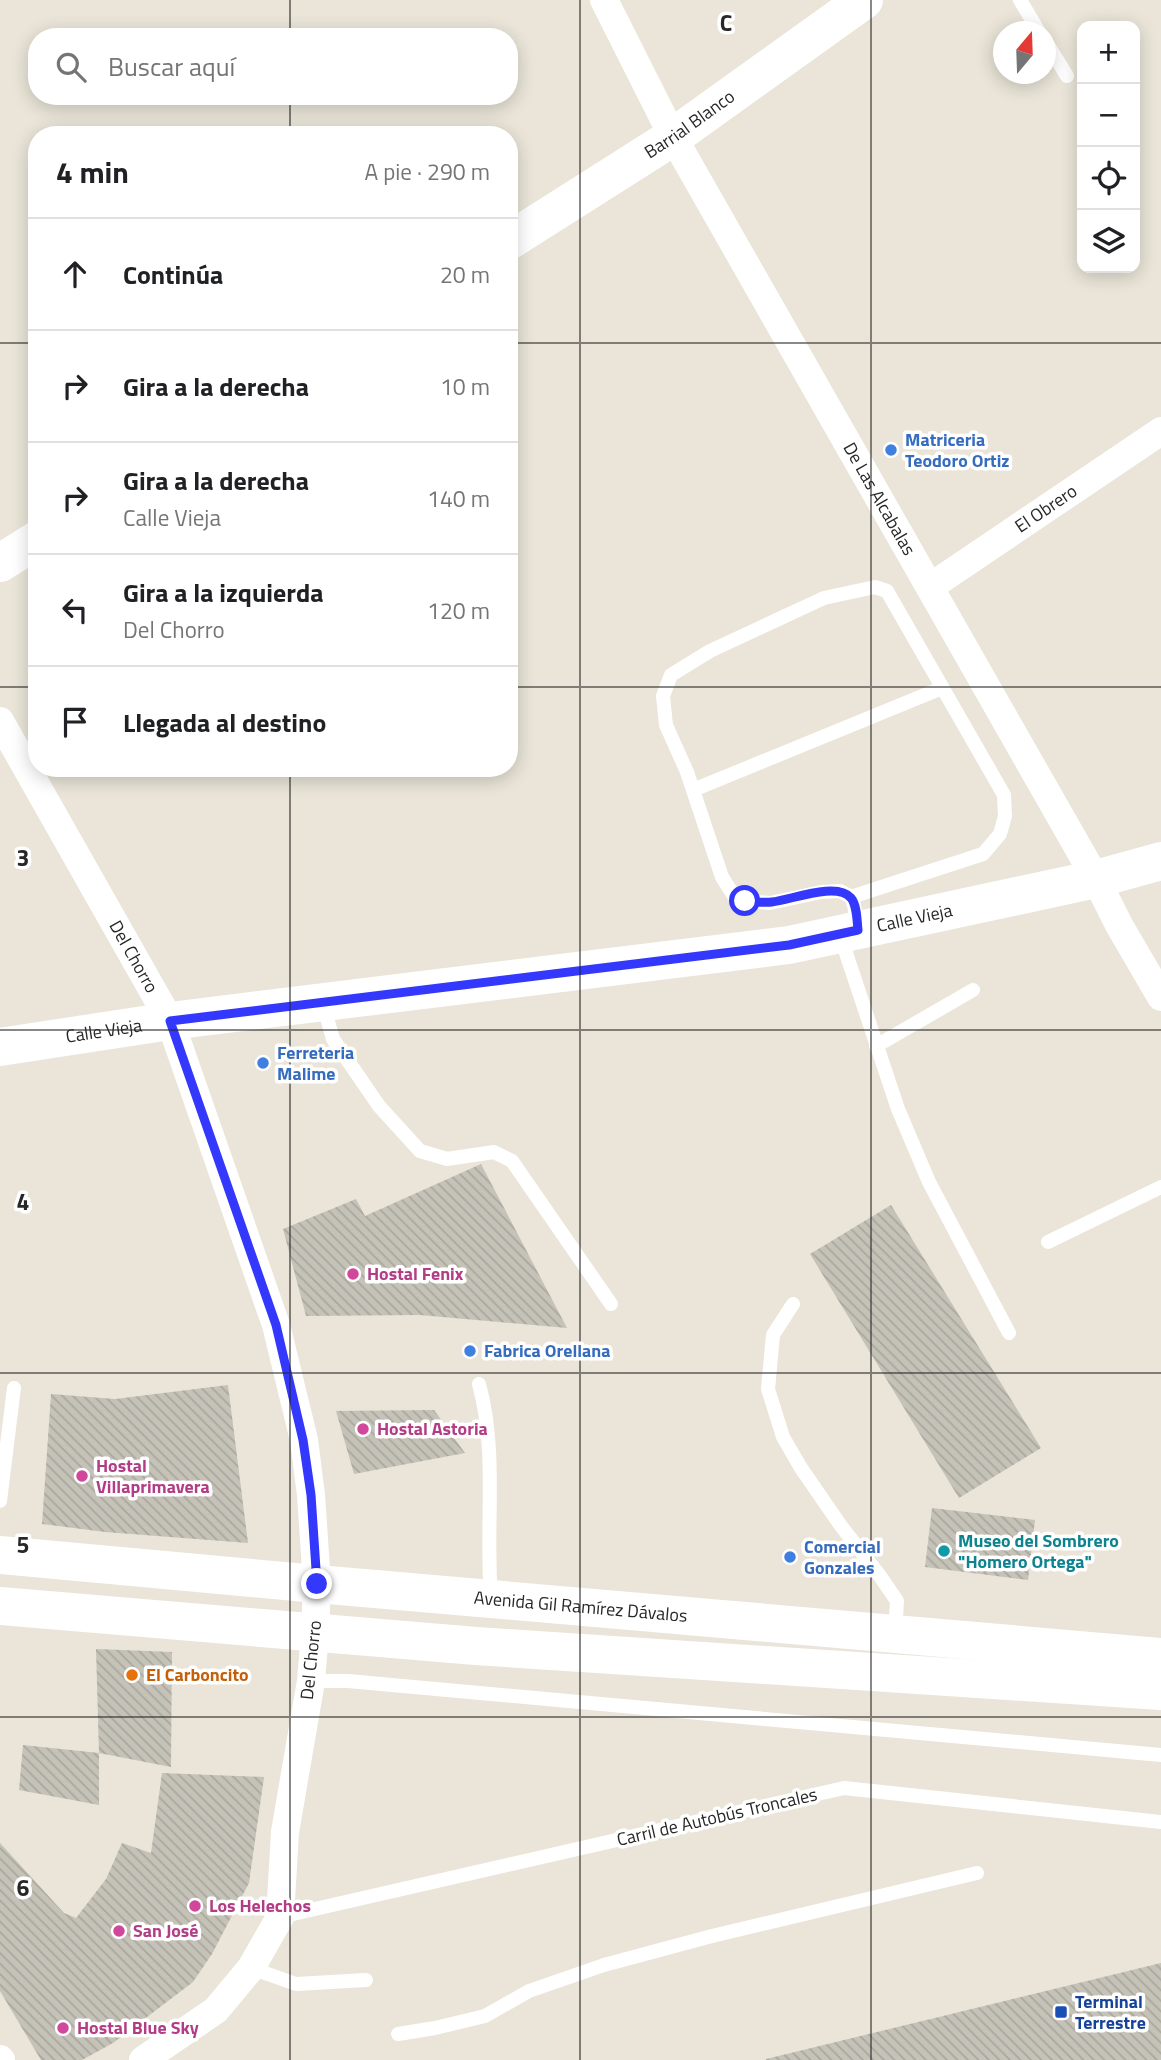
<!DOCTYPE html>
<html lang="es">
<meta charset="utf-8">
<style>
:root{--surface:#fff;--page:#f6f6f6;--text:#202124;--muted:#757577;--line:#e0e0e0}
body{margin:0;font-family:"Titillium Web",sans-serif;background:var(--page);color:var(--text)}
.controls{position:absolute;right:21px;top:21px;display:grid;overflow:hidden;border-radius:14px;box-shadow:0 4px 18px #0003}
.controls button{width:63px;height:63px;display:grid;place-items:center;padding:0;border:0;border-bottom:2px solid var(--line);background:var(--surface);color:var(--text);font:35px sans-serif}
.compass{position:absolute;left:993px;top:21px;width:63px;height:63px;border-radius:50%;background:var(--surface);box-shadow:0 4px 18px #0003;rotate:19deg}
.stop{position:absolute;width:21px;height:21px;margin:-16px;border:5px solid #3338fc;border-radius:50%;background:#fff}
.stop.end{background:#3338fc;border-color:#fff;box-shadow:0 2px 7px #0008}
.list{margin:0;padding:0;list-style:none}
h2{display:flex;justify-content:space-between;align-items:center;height:91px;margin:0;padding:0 28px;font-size:30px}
h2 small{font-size:23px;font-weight:400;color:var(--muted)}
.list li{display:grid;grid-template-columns:46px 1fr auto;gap:21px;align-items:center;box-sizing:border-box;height:112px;padding:0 28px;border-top:2px solid var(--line)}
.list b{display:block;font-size:26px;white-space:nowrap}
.list p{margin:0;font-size:23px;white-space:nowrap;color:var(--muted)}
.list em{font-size:23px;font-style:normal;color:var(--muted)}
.icon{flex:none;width:38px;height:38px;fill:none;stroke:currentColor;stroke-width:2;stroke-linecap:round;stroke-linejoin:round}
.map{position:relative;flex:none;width:1161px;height:2060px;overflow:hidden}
.search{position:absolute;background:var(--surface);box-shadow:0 4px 18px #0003;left:28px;top:28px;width:490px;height:77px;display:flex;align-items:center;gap:18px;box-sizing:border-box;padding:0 24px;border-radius:28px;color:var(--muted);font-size:26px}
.panel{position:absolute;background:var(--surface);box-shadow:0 4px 18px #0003;left:28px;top:126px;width:490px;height:651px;border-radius:28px}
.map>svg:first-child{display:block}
</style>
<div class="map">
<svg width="1161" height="2060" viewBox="0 0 1161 2060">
<defs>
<pattern id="building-back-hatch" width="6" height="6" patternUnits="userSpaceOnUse" patternTransform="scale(1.75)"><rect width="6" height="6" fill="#c5c2b8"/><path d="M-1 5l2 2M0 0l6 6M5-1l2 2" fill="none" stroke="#a9a79e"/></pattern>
</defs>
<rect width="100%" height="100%" fill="#eae5d8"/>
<path fill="url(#building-back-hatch)" d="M481,1164L567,1328L420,1315L306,1316L283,1229L356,1199L365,1216Z
M891,1205L1041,1448L959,1498L810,1254Z
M228,1385L248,1543L105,1532L42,1524L51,1394L115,1399Z
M434,1410L465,1453L354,1474L336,1411Z
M932,1508L1035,1520L1028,1580L925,1567Z
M96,1649L172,1652L171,1767L99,1753V1805L19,1790L23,1745L99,1753Z
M162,1773L264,1777L249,1883L212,1954L193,1982L113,2043L82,2060H41L0,1991V1843L64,1913L76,1918L106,1879L122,1843L151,1853Z
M1161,1963V2060H766V2059Z"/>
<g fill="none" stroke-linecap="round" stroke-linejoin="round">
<path stroke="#fff" stroke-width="14" d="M1020,0L1039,32
M1046,42L1067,76
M693,790L942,688
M851,897L983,854L1000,834L1005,816L1004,795L887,591L875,587L824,598L710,651L671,675L663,696L666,725L687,772L722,877L734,896L745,901L770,903L821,892L840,891L851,897L854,905L858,928
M840,935L898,1109L929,1182L1009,1333
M323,1004L333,1039L379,1106L420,1151L447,1159L494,1152L512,1161L611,1304
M876,1046L973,990
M1048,1242L1161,1187
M793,1304L773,1335L768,1389L783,1437L801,1468L841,1526L880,1576L897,1601L895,1633
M479,1384C498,1453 485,1527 491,1598
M0,1501L14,1388
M311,1681H348L1161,1755
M280,1917L844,1788L1161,1822
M251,1968L296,1984L366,1980
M398,2034L435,2028L485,2016L529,1991L604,1965L712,1936L977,1873"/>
<g stroke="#fff" stroke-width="28">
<path id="s1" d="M604,0L673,137L1096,879L1119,925L1161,997"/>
<path id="s2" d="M930,587L1161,431"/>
<path id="s3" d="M0,721L170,1021L276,1325L304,1440L311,1495L317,1584L315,1633L311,1681L285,1832L280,1917L251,1968L216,2010L143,2060"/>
<path d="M0,2059L1,2060"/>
</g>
<g stroke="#fff" stroke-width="38">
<path id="s4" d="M509,241L673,137L864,0"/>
<path d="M0,563L37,540"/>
<path id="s5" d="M0,1047L170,1021L789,945L1096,879L1161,861"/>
<path id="s6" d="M0,1555L317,1584L1161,1657"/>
<path d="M0,1606L476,1646L1161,1691"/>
</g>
</g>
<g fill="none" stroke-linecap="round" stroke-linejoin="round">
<path stroke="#3338fc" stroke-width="9" d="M317,1584L311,1495L303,1440L276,1325L170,1021L789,945L858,930C857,921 857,905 851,898C837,881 791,900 772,902C763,903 754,902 745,901"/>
</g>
<path fill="none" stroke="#272727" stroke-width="2" stroke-opacity="0.55" d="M290,0V37M580,0V2060M871,0V2060M290,96V135M0,343H37M509,343H1161M0,687H37M509,687H1161M290,768V2060M0,1030H1161M0,1373H1161M0,1717H1161"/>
<g fill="#3f7fe0" stroke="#fff" stroke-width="2.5">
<circle cx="891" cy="450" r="7"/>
<circle cx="263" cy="1063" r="7"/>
<circle cx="470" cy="1351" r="7"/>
<circle cx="790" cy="1557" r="7"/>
</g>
<g fill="#d1479c" stroke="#fff" stroke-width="2.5">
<circle cx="353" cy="1274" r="7"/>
<circle cx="363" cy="1429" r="7"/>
<circle cx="82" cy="1476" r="7"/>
<circle cx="195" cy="1906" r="7"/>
<circle cx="119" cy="1931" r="7"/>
<circle cx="63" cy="2028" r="7"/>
</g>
<circle fill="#0f9aa8" stroke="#fff" stroke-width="2.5" cx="944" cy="1551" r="7"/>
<circle fill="#e8710a" stroke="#fff" stroke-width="2.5" cx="132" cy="1675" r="7"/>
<rect fill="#1a4fb4" stroke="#fff" stroke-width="2.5" x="1054" y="2005" width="14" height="14" rx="3.5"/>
<g text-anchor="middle" stroke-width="7" stroke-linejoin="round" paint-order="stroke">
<g font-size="18" fill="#272727" stroke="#fff">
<text dy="6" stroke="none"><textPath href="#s4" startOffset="215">Barrial Blanco</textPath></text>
<text dy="6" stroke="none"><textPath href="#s1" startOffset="570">De Las Alcabalas</textPath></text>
<text dy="6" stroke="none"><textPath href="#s2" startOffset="140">El Obrero</textPath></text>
<text dy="6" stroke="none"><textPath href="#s5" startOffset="924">Calle Vieja</textPath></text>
<text dy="6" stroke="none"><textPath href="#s3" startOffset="271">Del Chorro</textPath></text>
<text dy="6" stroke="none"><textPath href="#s5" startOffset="105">Calle Vieja</textPath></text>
<text dy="6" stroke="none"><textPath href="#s6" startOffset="583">Avenida Gil Ramírez Dávalos</textPath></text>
<text transform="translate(311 1660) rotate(-84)" y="6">Del Chorro</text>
<text transform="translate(717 1817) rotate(-13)" y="6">Carril de Autobús Troncales</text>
</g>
<g font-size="18" font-weight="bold" fill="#366cbe" stroke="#fff" text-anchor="start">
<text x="905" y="446">Matriceria<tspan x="905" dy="21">Teodoro Ortiz</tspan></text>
<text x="277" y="1059">Ferreteria<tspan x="277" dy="21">Malime</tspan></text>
<text x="484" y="1357">Fabrica Orellana</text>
<text x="804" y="1553">Comercial<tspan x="804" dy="21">Gonzales</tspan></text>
</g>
<g font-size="18" font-weight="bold" fill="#b23c85" stroke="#fff" text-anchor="start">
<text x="367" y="1280">Hostal Fenix</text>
<text x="377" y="1435">Hostal Astoria</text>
<text x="96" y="1472">Hostal<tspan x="96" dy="21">Villaprimavera</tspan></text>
<text x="209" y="1912">Los Helechos</text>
<text x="133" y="1937">San José</text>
<text x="77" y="2034">Hostal Blue Sky</text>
</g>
<g font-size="18" font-weight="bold" fill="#0d838f" stroke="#fff" text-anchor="start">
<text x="958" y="1547">Museo del Sombrero<tspan x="958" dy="21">"Homero Ortega"</tspan></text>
</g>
<g font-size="18" font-weight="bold" fill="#c56008" stroke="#fff" text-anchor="start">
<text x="146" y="1681">El Carboncito</text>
</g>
<g font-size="18" font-weight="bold" fill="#164399" stroke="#fff" text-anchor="start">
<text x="1075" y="2008">Terminal<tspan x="1075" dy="21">Terrestre</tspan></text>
</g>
</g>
<g font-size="23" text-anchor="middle" font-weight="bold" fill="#272727" stroke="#fff" stroke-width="7" stroke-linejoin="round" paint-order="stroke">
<text x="726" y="31">C</text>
<text x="23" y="866">3</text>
<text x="23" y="1210">4</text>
<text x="23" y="1553">5</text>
<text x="23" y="1896">6</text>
</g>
</svg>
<div class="controls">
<button>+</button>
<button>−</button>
<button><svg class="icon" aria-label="locate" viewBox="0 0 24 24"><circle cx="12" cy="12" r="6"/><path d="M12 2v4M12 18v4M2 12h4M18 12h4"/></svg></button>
<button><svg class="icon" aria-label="layers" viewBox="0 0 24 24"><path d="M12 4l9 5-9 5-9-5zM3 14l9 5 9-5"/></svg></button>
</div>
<svg class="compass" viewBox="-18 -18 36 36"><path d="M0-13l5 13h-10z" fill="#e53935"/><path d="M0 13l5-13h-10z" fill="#757577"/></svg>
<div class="stop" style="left:745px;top:901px"></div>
<div class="stop end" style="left:317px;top:1584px"></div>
<div class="search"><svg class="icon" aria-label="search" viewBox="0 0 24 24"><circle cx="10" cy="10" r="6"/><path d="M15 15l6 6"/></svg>Buscar aquí</div>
<section class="panel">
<h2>4 min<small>A pie · 290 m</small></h2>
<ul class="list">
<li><svg class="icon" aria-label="ahead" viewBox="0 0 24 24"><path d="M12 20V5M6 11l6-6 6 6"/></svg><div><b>Continúa</b></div><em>20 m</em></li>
<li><svg class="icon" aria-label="right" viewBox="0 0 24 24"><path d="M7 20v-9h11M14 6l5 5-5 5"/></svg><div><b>Gira a la derecha</b></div><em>10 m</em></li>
<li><svg class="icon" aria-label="right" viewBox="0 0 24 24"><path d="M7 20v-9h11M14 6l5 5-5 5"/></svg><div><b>Gira a la derecha</b><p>Calle Vieja</p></div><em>140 m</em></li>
<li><svg class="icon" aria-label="left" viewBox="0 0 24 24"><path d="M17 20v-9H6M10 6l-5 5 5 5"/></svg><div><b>Gira a la izquierda</b><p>Del Chorro</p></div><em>120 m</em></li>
<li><svg class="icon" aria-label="arrive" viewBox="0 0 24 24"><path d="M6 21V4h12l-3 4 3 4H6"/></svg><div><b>Llegada al destino</b></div></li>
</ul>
</section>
</div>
